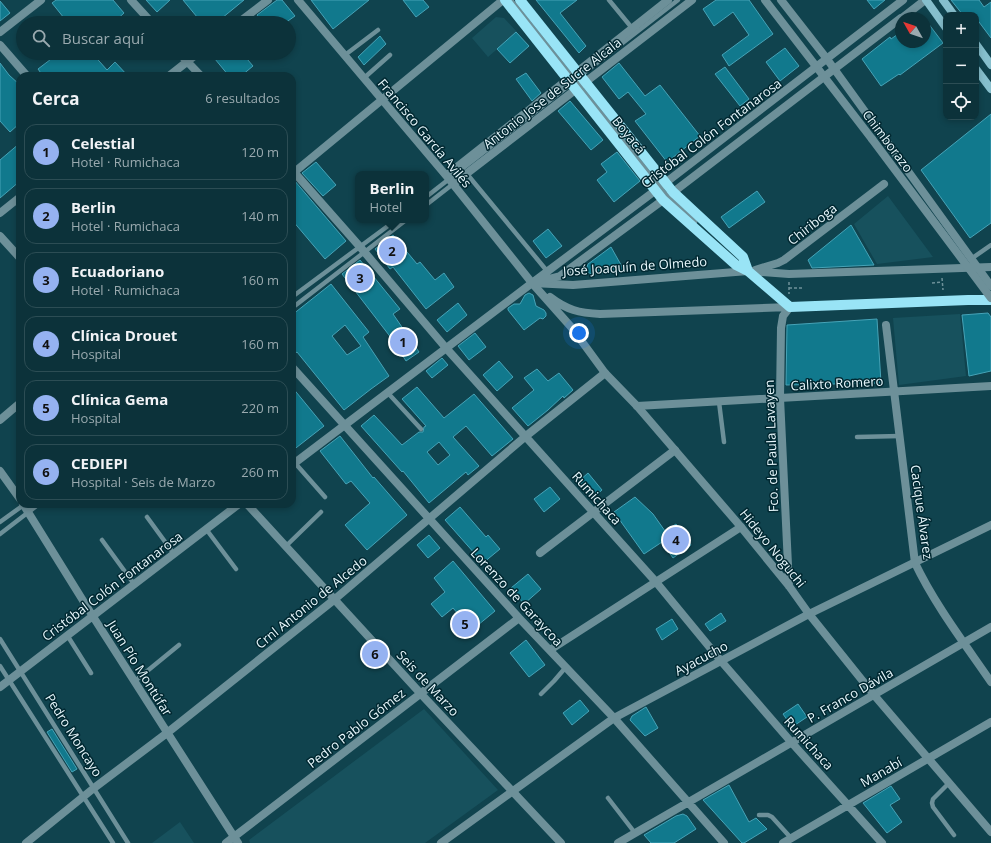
<!DOCTYPE html>
<html lang="es">
<meta charset="utf-8">
<style>
:root{--surface:#0c323a;--page:#1a3e45;--text:#f1f3f6;--muted:#9aaaaf;--line:#2c4d54;--accent:#95b2f1}
body{margin:0;font-family:"Open Sans",sans-serif;background:var(--page);color:var(--text)}
.controls{position:absolute;right:12px;top:12px;display:grid;overflow:hidden;border-radius:8px;box-shadow:0 2px 6px #0003}
.controls button{width:36px;height:36px;display:grid;place-items:center;padding:0;border:0;border-bottom:1px solid var(--line);background:var(--surface);color:var(--text);font:20px sans-serif}
.compass{position:absolute;left:895px;top:12px;width:36px;height:36px;border-radius:50%;background:var(--surface);box-shadow:0 2px 6px #0003;rotate:310deg}
.you{position:absolute;left:579px;top:333px;width:14px;height:14px;margin:-10px;border:3px solid #fff;border-radius:50%;background:#1a73e8;box-shadow:0 0 0 6px #1a73e833}
.badge{display:grid;place-items:center;width:26px;height:26px;border-radius:50%;background:var(--accent);color:#111;font-size:13px;font-weight:700}
.pin{position:absolute;translate:-50% -50%;border:2px solid #fff;box-shadow:0 1px 4px #0006}
.popup{position:absolute;left:355px;top:171px;width:74px;height:52px;box-sizing:border-box;display:grid;place-content:center;border-radius:8px;background:var(--surface);filter:drop-shadow(0 1px 3px #0005);font-size:13px;white-space:nowrap;color:var(--muted)}
.popup b{font-size:15px;color:var(--text)}
.popup::after{content:'';position:absolute;left:50%;top:100%;margin-left:-8px;border:8px solid transparent;border-top-color:var(--surface)}
.list{margin:0;padding:0;list-style:none}
h2{display:flex;justify-content:space-between;align-items:center;height:52px;margin:0;padding:0 16px;font-size:17px}
h2 small{font-size:13px;font-weight:400;color:var(--muted)}
.list li{display:grid;grid-template-columns:26px 1fr auto;gap:12px;align-items:center;box-sizing:border-box;height:56px;margin:0 8px 8px;padding:0 8px;border:1px solid var(--line);border-radius:12px}
.list b{display:block;font-size:15px;white-space:nowrap}
.list p{margin:0;font-size:13px;white-space:nowrap;color:var(--muted)}
.list em{font-size:13px;font-style:normal;color:var(--muted)}
.icon{flex:none;width:22px;height:22px;fill:none;stroke:currentColor;stroke-width:2;stroke-linecap:round;stroke-linejoin:round}
.map{position:relative;flex:none;width:991px;height:843px;overflow:hidden}
.search{position:absolute;background:var(--surface);box-shadow:0 2px 6px #0003;left:16px;top:16px;width:280px;height:44px;display:flex;align-items:center;gap:10px;box-sizing:border-box;padding:0 14px;border-radius:22px;color:var(--muted);font-size:15px}
.panel{position:absolute;background:var(--surface);box-shadow:0 2px 6px #0003;left:16px;top:72px;width:280px;height:436px;border-radius:12px}
.map>svg:first-child{display:block}
</style>
<div class="map">
<svg width="991" height="843" viewBox="0 0 991 843">
<rect width="100%" height="100%" fill="#10434e"/>
<path fill="#17515d" d="M496,17L504,18L517,32L488,57L472,38Z
M888,196L933,257L877,264L854,224Z
M960,314L966,376L899,385L893,318Z
M424,709L498,790L425,843H250L249,840Z
M180,822L194,843H152Z"/>
<path fill="#11798d" stroke="#46a3b7" fill-rule="evenodd" d="M56,0H113L124,13L113,23H68L52,3Z
M146,0H170L157,12Z
M183,0H244L216,23H202Z
M277,0H282L295,16L285,23H263L257,15Z
M311,0H369L333,29Z
M403,0H423L429,7L416,17Z
M536,0H577L560,13L586,46L579,53Z
M716,0H749L773,34L729,66L722,55L749,35L733,12L714,26L703,9Z
M867,0H885L874,9Z
M951,0H979L984,7L991,2V38L976,18V15H963Z
M0,1L10,13L0,21Z
M925,19L943,43L900,75L899,74L881,86L862,59L890,37L891,39L901,32V42H925Z
M516,32L529,46L510,63L497,49Z
M380,36L386,44L364,65L358,57Z
M785,48L799,66L780,81L766,62Z
M59,53H92L107,70L115,62L128,76H43L38,69Z
M210,53H242L253,66L241,76H229Z
M0,63L9,75L20,85V123L10,132L0,121Z
M619,63L645,96L660,85L700,136L667,162L635,121L646,114L628,92L619,99L602,77Z
M725,67L749,99L740,106L715,74Z
M526,73L541,93L532,101L516,79Z
M570,101L603,140L591,150L558,111Z
M991,114V223L970,238L921,170Z
M20,143V181L0,198V160Z
M617,152L640,181L614,202L597,180L607,172L601,164Z
M316,162L336,185L323,196L302,173Z
M294,180L346,241L325,259L292,220V182Z
M757,191L765,202L729,228L721,217Z
M851,225L874,265L812,268L808,260Z
M548,229L562,246L546,258L533,241Z
M393,235L417,264L420,262L435,280L444,273L454,287L426,309L393,267L390,269L375,249Z
M611,247L625,272L591,274L588,272L586,270L588,264Z
M360,260L400,309L393,314L419,352L406,361L392,339L342,274Z
M331,284L369,332L363,337L389,376L371,389L344,410L297,352L292,356V315ZM345,325L361,346L347,355L332,336Z
M529,293L533,295L536,306L544,310L546,313V316L543,319L540,318L524,330L508,310V308L514,304H520L525,295Z
M458,303L467,315L447,332L437,320Z
M988,313L991,317V371L969,376L962,315Z
M877,319L881,383L786,385L787,325Z
M475,333L486,347L469,360L458,346Z
M442,358L448,365L432,378L426,371Z
M499,361L513,377L497,391L483,375Z
M537,369L548,381L559,373L573,390L564,398L563,396L548,410L528,426L512,408L534,390L524,378Z
M292,387L324,426L292,451Z
M417,387L444,418L474,394L513,439L492,456L466,426L453,437L479,466L468,475L466,472L429,503L403,471L402,472L361,426L374,415L402,445L419,432H423L424,427L426,426L402,399ZM439,442L450,455L438,465L427,452Z
M340,436L373,478L374,477L407,515L367,550L345,525L370,503L351,481L346,484L320,451Z
M588,473L602,490L593,498L579,481Z
M550,487L560,499L544,512L534,499Z
M635,497L653,514L665,531L676,524L691,545L673,558L662,542L644,554L614,512Z
M460,507L486,537L488,535L500,549L483,563L445,520Z
M429,535L440,548L428,558L417,545Z
M453,561L495,611L472,630L453,608L442,617L431,604L445,592L434,578Z
M528,574L541,589L524,604L511,588Z
M721,613L726,621L710,631L705,624Z
M672,619L678,629L662,640L656,629Z
M526,640L545,665L529,677L510,653Z
M580,700L589,711L572,725L563,713Z
M798,704L807,717L792,727L783,714Z
M646,707L658,728L645,736L630,720L632,716Z
M52,729L77,769L72,772L47,732Z
M729,785L749,822L756,818L767,829L744,843H742L703,800Z
M891,786L900,799L890,805L902,822L887,833L863,803Z
M683,814L687,816L696,829L674,843H651L644,835L676,816Z"/>
<g fill="none" stroke-linecap="round" stroke-linejoin="round">
<path stroke="#6d9199" stroke-width="1.5" stroke-dasharray="3 2" stroke-linecap="butt" d="M942,278L943,290
M789,282V294
M932,283L942,282
M789,288H803"/>
<path stroke="#6d9099" stroke-width="4.5" d="M511,0L667,196L695,222
M609,0L632,28
M345,55L378,30
M580,76L678,0
M364,78L390,55
M467,174L547,271
M426,197L571,84
M426,205L453,184
M971,259L991,245
M292,297L396,220
M292,308L406,220
M387,392L421,429
M719,402L724,442
M857,437L900,436
M295,463L325,497
M147,517L174,554
M0,522L25,504
M206,529L236,569
M0,534L39,504
M102,540L134,584
M286,546L321,512
M67,635L91,673
M0,639L128,843
M0,666L113,843
M135,681L179,645
M541,694L554,681L566,667
M949,783L933,799L932,803L933,807L954,835
M608,798L635,833
M759,815H768L772,817L791,838"/>
<path stroke="#6d9099" stroke-width="8" d="M765,0L872,139
M781,0L827,59L991,286
M0,45L27,76
M294,172L361,248L446,348L656,582L721,661L792,743L882,843
M447,175L668,0
M453,184L692,0
M0,236L20,258
M755,270L778,263L784,260L884,184
M886,325L915,563C935,605 965,644 991,682
M292,367L519,618L614,718L724,843
M637,406L991,386
M292,465L532,283L573,285L748,271L789,274L991,267
M0,471L20,499
M23,504L92,615L238,843
M247,504L421,694L561,843
M540,553L675,450
M550,650L741,527
M0,687L239,504
M26,843L94,788L167,733L335,599L526,436L605,373
M226,843L519,618
M618,843L991,627
M783,843L991,722"/>
<path stroke="#6d9099" stroke-width="8" d="M131,0L152,23
M298,0L449,179L532,283L572,328L605,373L637,406L741,527L789,586L809,614L874,695L991,832
M902,18L925,0
M238,23L268,0
M0,32L41,0
M179,53L201,76
M169,76L198,53
M292,174L503,0
M0,213L20,197
M537,282L560,276L663,200L901,18
M532,283L660,187L903,0
M550,297C567,310 579,313 600,314L790,307
M0,420L20,403
M789,586L780,398L781,328L783,316L790,307
M441,843L614,718L809,614L991,525"/>
<path stroke="#86bfcd" stroke-width="8" d="M926,0L946,28
M943,0L954,15
M976,44L991,65
M976,69L991,89"/>
<path stroke="#99e4f6" stroke-width="10" d="M505,0L663,200L736,265L748,271L790,307L968,300H991
M520,0L673,192L743,257L748,271"/>
<path stroke="#6d9099" stroke-width="8" d="M872,139L991,298"/>
</g>
<g text-anchor="middle" stroke-width="3" stroke-linejoin="round" paint-order="stroke">
<g font-size="13" fill="#e8f8fd" stroke="#002831">
<text transform="translate(552 93) rotate(-38)" y="5">Antonio Jose de Sucre Alcala</text>
<text transform="translate(425 133) rotate(50)" y="5">Francisco García Avilés</text>
<text transform="translate(711 133) rotate(-37)" y="5">Cristóbal Colón Fontanarosa</text>
<text transform="translate(629 135) rotate(51)" y="5">Boyacá</text>
<text transform="translate(888 141) rotate(53)" y="5">Chimborazo</text>
<text transform="translate(812 224) rotate(-38)" y="5">Chiriboga</text>
<text transform="translate(635 266) rotate(-4)" y="5">José Joaquín de Olmedo</text>
<text transform="translate(837 383) rotate(-3)" y="5">Calixto Romero</text>
<text transform="translate(771 446) rotate(-92)" y="5">Fco. de Paula Lavayen</text>
<text transform="translate(597 498) rotate(48)" y="5">Rumichaca</text>
<text transform="translate(922 512) rotate(82)" y="5">Cacique Álvarez</text>
<text transform="translate(773 548) rotate(51)" y="5">Hideyo Noguchi</text>
<text transform="translate(112 586) rotate(-37)" y="5">Cristóbal Colón Fontanarosa</text>
<text transform="translate(517 597) rotate(47)" y="5">Lorenzo de Garaycoa</text>
<text transform="translate(311 602) rotate(-39)" y="5">Crnl Antonio de Alcedo</text>
<text transform="translate(701 658) rotate(-28)" y="5">Ayacucho</text>
<text transform="translate(140 668) rotate(58)" y="5">Juan Pío Montúfar</text>
<text transform="translate(428 683) rotate(47)" y="5">Seis de Marzo</text>
<text transform="translate(850 695) rotate(-30)" y="5">P. Franco Dávila</text>
<text transform="translate(356 728) rotate(-38)" y="5">Pedro Pablo Gómez</text>
<text transform="translate(74 735) rotate(58)" y="5">Pedro Moncayo</text>
<text transform="translate(809 743) rotate(48)" y="5">Rumichaca</text>
<text transform="translate(881 772) rotate(-30)" y="5">Manabí</text>
</g>
</g>
</svg>
<div class="controls">
<button>+</button>
<button>−</button>
<button><svg class="icon" aria-label="locate" viewBox="0 0 24 24"><circle cx="12" cy="12" r="6"/><path d="M12 2v4M12 18v4M2 12h4M18 12h4"/></svg></button>
</div>
<svg class="compass" viewBox="-18 -18 36 36"><path d="M0-13l5 13h-10z" fill="#e53935"/><path d="M0 13l5-13h-10z" fill="#9aaaaf"/></svg>
<div class="you"></div>
<div class="pin badge" style="left:403px;top:342px">1</div>
<div class="pin badge" style="left:392px;top:251px">2</div>
<div class="popup"><b>Berlin</b>Hotel</div>
<div class="pin badge" style="left:360px;top:278px">3</div>
<div class="pin badge" style="left:676px;top:540px">4</div>
<div class="pin badge" style="left:465px;top:624px">5</div>
<div class="pin badge" style="left:375px;top:654px">6</div>
<div class="search"><svg class="icon" aria-label="search" viewBox="0 0 24 24"><circle cx="10" cy="10" r="6"/><path d="M15 15l6 6"/></svg>Buscar aquí</div>
<section class="panel">
<h2>Cerca<small>6 resultados</small></h2>
<ul class="list">
<li><span class="badge">1</span><div><b>Celestial</b><p>Hotel · Rumichaca</p></div><em>120 m</em></li>
<li><span class="badge">2</span><div><b>Berlin</b><p>Hotel · Rumichaca</p></div><em>140 m</em></li>
<li><span class="badge">3</span><div><b>Ecuadoriano</b><p>Hotel · Rumichaca</p></div><em>160 m</em></li>
<li><span class="badge">4</span><div><b>Clínica Drouet</b><p>Hospital</p></div><em>160 m</em></li>
<li><span class="badge">5</span><div><b>Clínica Gema</b><p>Hospital</p></div><em>220 m</em></li>
<li><span class="badge">6</span><div><b>CEDIEPI</b><p>Hospital · Seis de Marzo</p></div><em>260 m</em></li>
</ul>
</section>
</div>
